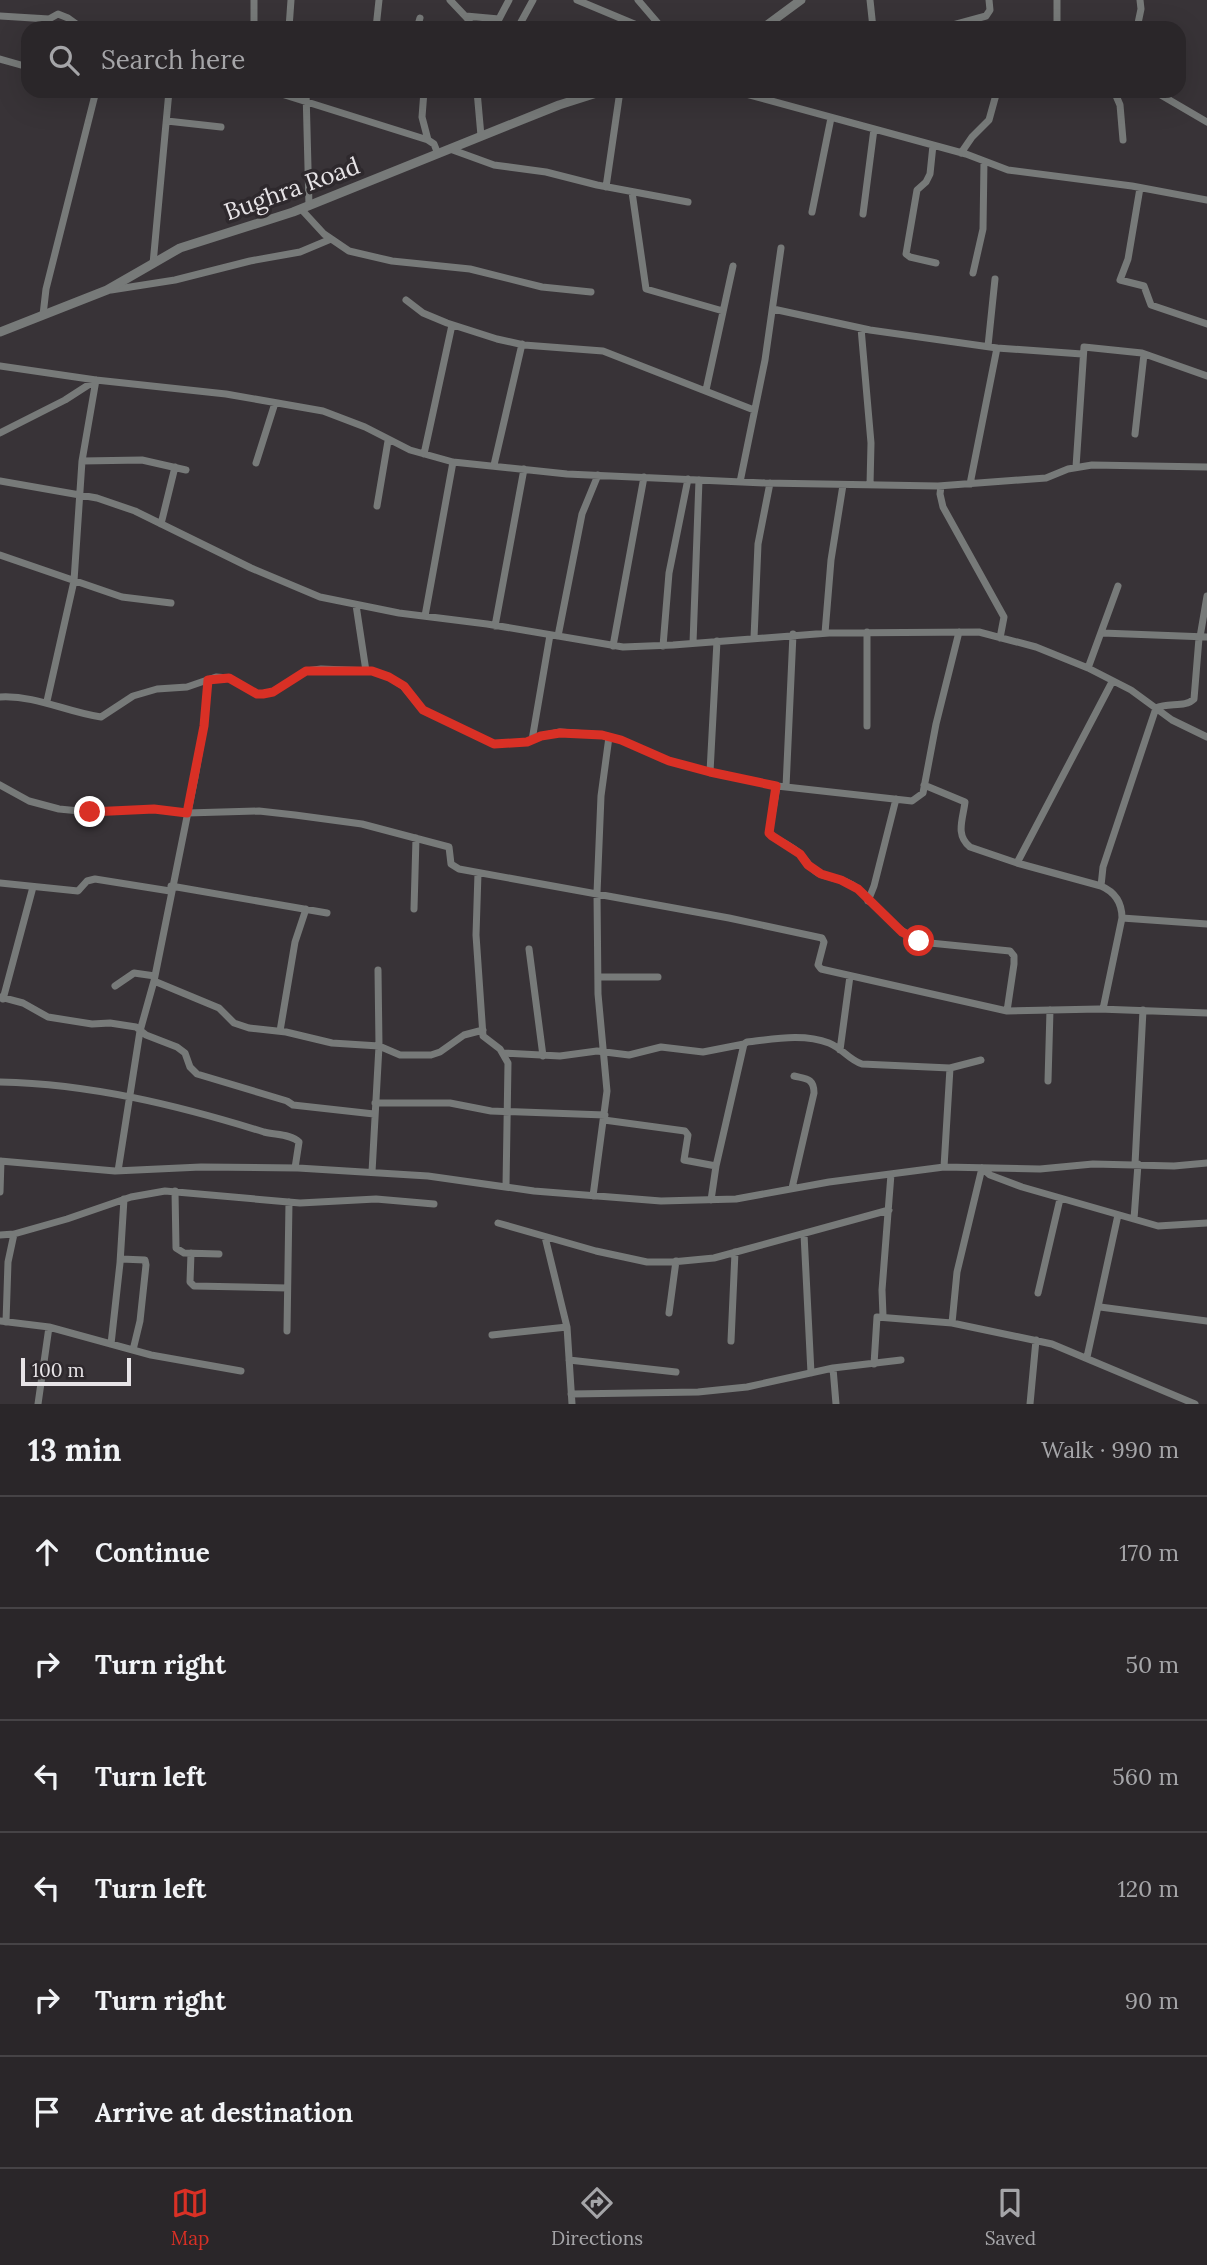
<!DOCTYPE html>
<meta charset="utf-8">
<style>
:root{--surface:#2a2629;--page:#322e31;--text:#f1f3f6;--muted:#a5a5a8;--line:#464346;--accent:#d93025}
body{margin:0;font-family:Lora,serif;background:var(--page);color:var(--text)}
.scale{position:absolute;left:21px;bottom:18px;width:110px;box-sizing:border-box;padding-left:7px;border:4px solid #e7e4e7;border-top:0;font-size:19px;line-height:24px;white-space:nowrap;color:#e7e4e7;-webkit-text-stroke:5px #2e292d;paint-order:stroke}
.stop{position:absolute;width:21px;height:21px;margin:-16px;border:5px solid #d93025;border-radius:50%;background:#fff}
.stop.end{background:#d93025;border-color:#fff;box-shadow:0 2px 7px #0008}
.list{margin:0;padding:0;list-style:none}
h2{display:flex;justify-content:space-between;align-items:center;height:91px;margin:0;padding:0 28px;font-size:30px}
h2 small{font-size:23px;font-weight:400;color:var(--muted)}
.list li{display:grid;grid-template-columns:46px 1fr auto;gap:21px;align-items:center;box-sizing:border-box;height:112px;padding:0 28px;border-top:2px solid var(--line)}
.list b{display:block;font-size:26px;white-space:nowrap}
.list em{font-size:23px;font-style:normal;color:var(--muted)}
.icon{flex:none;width:38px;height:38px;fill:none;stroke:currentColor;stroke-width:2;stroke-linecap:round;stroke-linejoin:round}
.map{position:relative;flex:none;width:1207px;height:1404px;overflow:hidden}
.search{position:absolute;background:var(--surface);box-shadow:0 7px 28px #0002;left:21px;right:21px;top:21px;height:77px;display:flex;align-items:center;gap:18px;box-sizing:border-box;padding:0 24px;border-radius:21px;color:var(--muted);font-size:26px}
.sheet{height:763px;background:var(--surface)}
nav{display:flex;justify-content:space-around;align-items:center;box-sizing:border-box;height:98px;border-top:2px solid var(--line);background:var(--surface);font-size:19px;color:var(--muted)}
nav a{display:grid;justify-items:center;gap:4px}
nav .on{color:var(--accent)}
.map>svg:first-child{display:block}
</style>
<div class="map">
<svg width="1207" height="1404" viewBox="0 0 1207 1404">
<rect width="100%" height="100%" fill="#383337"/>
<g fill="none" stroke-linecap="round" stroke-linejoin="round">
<path stroke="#777a79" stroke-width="7" d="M450,0L467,18L473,28
M577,0L644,28
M638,0L662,28
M870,0L873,28
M0,16L49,19L58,14L68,18L82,28
M466,16L499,19L509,0
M521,22L533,0
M254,28V0
M289,28L291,0
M376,28L379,0
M417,28L420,18
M942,28L986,16L990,10L989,0
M1057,28V0
M1137,28L1141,9L1140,0
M0,59L28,67
M272,91L428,140L434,144L438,154
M306,91L309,206
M424,91L422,117L428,140
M477,91L481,136
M735,91L966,154L1008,170L1132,186L1207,200
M1114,91L1120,105L1123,140
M1154,91L1207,122
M167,121L221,127
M933,145L930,174L926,182L917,190L906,254L910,257L936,263
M450,149L494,165L546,172L597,185L688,202
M961,153L972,137L989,120L997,91
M606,187L620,91
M1140,188L1128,259L1120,280L1144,286L1151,305L1207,324
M632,192L646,289L723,311
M301,209L324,234L349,251L392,261L470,269L542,287L591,292
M812,212L831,118
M863,214L874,129
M153,264L169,91
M973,273L983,229L984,161
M111,290L175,280L250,261L300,252L331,239
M406,300L423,313L447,323L497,339L524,345L603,351L754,410
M773,309L870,330L997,348L1082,354
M43,315L46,289L96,91
M861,328L871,443L870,485
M988,346L995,279
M0,366L96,380L226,394L323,411L365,427L410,450L453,462L567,474L765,483L938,486L1046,478L1068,469L1092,465L1207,467
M706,390L733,266
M0,433L65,400L96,380
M1135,434L1144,354
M424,454L452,325
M82,461L142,460L186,470
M256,463L275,403
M494,465L522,344
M1076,467L1084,347L1142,353L1207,376
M0,481L97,498L135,511L251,568L320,597L399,613L487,624L623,647L673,645L829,633L979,632L1036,647L1088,668L1131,690L1172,720L1207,737
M740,482L765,360L781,248
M970,484L997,348
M941,486L940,494L943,507L1004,617L1000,638
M377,506L388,441
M161,524L175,467
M0,555L122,597L171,603
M356,605L366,671
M425,616L453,462
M495,626L524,469
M867,632V726
M825,633L831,560L843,485
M1102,633L1207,637
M558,636L582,514L598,475
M1200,637L1207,596
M754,638L758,544L770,483
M693,643L699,480
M613,646L644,477
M663,646L669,573L688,479
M1088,668L1118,586
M0,697C36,695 66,712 101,717L133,696L157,689L187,687L216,677L229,678L257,694H263L273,692L306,671L321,669L372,671L389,677L403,686L423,710L494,744L527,742L541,736L560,732L602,735L621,740L669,761L710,772L777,786L912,801L923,793L936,724L959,632
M47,701L74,581L82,461L96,380
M532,740L550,635
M710,772L717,641
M0,785L29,801L59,809L90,812L154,809L187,813L259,811L295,815L362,824L449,847L451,864L459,869L729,918L822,938L824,942L818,965L821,969L1007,1011L1099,1009L1207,1013
M924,785L965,802C963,819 955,835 970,847L1017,863L1101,886
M777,786L769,833L772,836C781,842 792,846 800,854C806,860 810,868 818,873C831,879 847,879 858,889C882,909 897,937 930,943L1010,951L1014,956V964L1007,1011
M786,787L793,634
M1017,863L1112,682
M478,873L476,935L483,1036L500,1049L508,1063L506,1186
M0,883L78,891L87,881L95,879L170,891
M171,886L327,913
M868,901L874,886L896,799
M414,909L416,838
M1122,918L1207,924
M529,949L543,1056
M598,977H658
M154,981L219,1008L234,1023L249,1028L286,1032L332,1043L379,1046L400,1055H431L440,1052L464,1035L483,1030
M115,986L134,973L155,976
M0,997L23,1003L48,1017L92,1024L110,1023L136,1027L146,1035L177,1047L185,1053L190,1067L197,1074L287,1101L293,1105L374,1114
M3,999L33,887
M1103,1009L1122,918C1122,903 1115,892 1101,886L1103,867L1156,708C1168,702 1185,708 1194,699L1199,638
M280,1031L295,942L306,909
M840,1050L850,976
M503,1053L560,1056L597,1051L629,1055L661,1047L703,1052L744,1044
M950,1068L981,1060
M1048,1081L1050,1010
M0,1082C91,1084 177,1105 264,1132C275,1135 291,1134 299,1142L295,1168
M375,1103H450L491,1111L605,1115
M604,1120L685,1131L688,1135L684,1160L716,1166
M0,1161L115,1171L201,1167L298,1168L428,1176L534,1191L661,1201L736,1199L829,1182L944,1167L1040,1169L1093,1164L1174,1166L1207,1163
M1135,1164L1143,1010
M982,1168L990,1175L1022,1187L1158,1226L1207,1223
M118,1171L140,1031L154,981L195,777L204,726L208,680
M372,1172L379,1046L378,970
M792,1188L814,1093C814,1078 806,1079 794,1076
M175,1191L176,1248L184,1253L219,1254
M0,1192L1,1161
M593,1196L607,1091L598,994L597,893L601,796L609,737
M711,1200L716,1166L744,1044L747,1042C774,1039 803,1033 829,1043C842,1048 849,1060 862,1064L950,1068L944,1167
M1134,1219L1138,1164
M498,1223L596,1251L647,1262H672L714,1258L889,1210
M804,1234L811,1373
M0,1235L14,1234L67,1219L131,1197L165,1191L300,1203L376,1199L434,1204
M545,1237L567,1327L572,1404
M191,1253L190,1282L194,1286L287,1288
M121,1259L145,1260L146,1265L140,1321L133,1350
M1038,1293L1060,1199
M1100,1307L1207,1321
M669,1313L676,1261
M883,1316L882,1290L891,1174
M0,1321L49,1327L151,1355L241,1371
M6,1322L8,1262L14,1234
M952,1323L957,1272L982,1168
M287,1331L289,1202
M492,1335L567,1327
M731,1341L735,1252
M111,1344L120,1263L124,1199
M1087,1357L1118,1215
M569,1360L676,1372
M874,1364L877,1317L952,1323L1052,1344L1195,1404
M833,1368L836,1404
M571,1394L698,1392L747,1387L833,1368L901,1360
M38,1404L49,1327
M1030,1404L1036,1340"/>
<path stroke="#777a79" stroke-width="9" d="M763,28L801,0
M0,332L107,290L180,248L293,212L559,105L603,91"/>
</g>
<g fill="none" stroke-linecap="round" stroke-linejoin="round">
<path stroke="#d93025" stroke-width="9" d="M90,812L154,809L187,813L204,726L208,680L229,678L257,694H263L273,692L306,671H372L389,677L404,686L423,710L494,744L527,742L541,736L560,733L602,735L621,740L669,761L710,772L776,786L769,833L772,836L800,854L808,865L821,874L841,880L858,889L902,932L919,941"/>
</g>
<g text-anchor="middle" stroke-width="7" stroke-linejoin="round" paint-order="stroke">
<g font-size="24" fill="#e7e4e7" stroke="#2e292d">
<text transform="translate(292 189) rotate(-20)" y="8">Bughra Road</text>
</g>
</g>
</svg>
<div class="scale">100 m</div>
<div class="stop" style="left:919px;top:941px"></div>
<div class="stop end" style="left:90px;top:812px"></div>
<div class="search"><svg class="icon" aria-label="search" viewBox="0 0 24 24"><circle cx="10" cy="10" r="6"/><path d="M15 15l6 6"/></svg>Search here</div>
</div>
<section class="sheet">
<h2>13 min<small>Walk · 990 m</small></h2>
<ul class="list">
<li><svg class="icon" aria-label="ahead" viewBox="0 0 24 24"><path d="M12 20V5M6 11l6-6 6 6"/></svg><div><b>Continue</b></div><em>170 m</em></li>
<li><svg class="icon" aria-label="right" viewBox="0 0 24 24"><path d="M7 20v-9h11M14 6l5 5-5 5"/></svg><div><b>Turn right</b></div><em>50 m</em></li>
<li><svg class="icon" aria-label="left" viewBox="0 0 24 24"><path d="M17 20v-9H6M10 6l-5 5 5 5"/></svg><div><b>Turn left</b></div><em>560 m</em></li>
<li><svg class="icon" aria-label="left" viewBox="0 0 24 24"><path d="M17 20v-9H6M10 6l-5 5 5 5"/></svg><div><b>Turn left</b></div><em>120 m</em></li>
<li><svg class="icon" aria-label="right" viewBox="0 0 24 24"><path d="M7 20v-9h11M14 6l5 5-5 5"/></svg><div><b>Turn right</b></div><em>90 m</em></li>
<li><svg class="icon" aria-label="arrive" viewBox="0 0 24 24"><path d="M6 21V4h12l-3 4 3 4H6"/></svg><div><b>Arrive at destination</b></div></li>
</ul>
</section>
<nav>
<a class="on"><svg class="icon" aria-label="map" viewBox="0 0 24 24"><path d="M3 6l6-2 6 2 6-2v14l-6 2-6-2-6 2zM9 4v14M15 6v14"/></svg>Map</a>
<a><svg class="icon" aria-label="directions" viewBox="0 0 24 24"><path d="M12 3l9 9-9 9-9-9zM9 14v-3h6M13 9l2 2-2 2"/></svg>Directions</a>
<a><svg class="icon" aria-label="saved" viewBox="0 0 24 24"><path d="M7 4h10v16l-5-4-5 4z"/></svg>Saved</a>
</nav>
